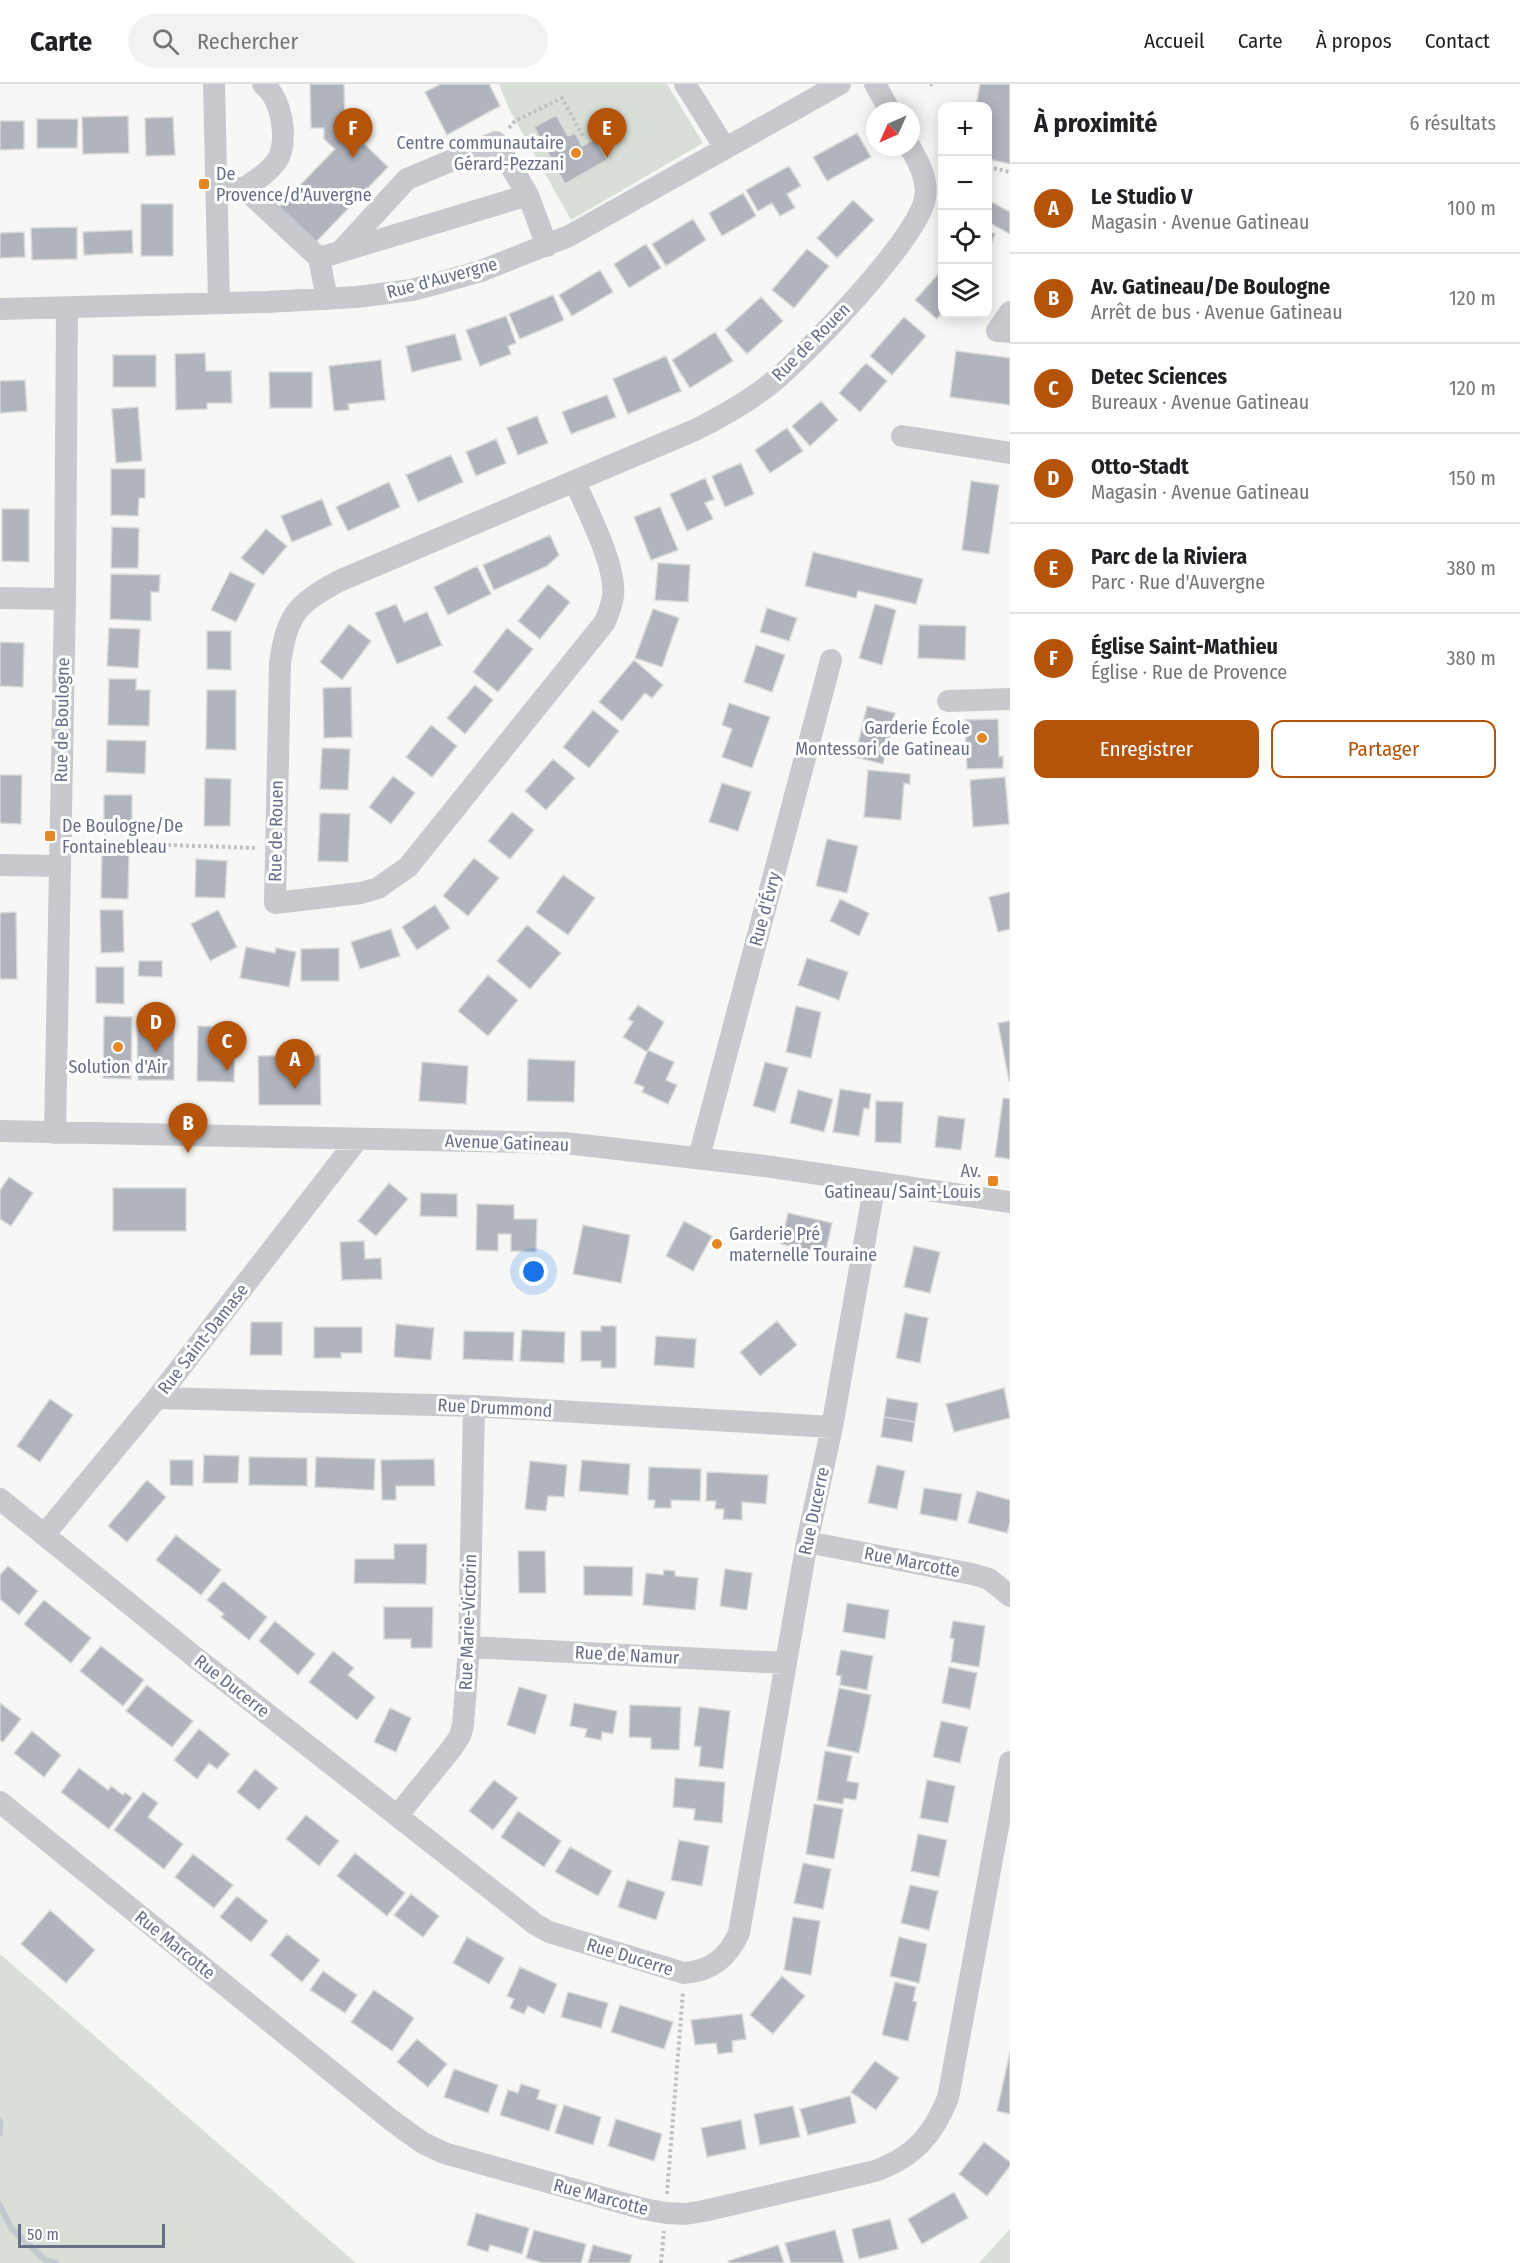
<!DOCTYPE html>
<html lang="fr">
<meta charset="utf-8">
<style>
:root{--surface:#fff;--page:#f2f2f2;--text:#202124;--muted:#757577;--line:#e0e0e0;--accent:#b45309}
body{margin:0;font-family:"Fira Sans Condensed",sans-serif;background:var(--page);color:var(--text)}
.controls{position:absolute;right:18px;top:18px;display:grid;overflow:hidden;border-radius:12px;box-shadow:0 3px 15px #0003}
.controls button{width:54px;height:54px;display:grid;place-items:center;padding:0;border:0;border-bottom:2px solid var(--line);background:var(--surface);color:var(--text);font:30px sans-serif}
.compass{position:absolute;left:866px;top:18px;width:54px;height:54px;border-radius:50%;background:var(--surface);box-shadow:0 3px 15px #0003;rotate:225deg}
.scale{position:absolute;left:18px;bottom:15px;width:147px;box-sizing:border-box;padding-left:6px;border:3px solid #666f86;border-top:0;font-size:16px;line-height:21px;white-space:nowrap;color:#666f86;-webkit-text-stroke:4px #fff;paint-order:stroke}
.you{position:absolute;left:534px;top:1188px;width:21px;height:21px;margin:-15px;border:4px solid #fff;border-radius:50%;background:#1a73e8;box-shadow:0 0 0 9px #1a73e833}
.badge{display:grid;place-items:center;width:39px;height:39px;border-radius:50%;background:var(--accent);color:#fff;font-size:20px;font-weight:700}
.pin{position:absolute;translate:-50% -50px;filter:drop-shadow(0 2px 3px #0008)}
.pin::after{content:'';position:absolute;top:32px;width:21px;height:18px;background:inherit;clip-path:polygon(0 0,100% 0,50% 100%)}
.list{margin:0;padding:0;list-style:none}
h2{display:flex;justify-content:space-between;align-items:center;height:78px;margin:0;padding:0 24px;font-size:26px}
h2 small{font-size:20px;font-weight:400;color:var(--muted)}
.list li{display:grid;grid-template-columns:39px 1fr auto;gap:18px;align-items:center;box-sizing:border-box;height:90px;padding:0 24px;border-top:2px solid var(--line)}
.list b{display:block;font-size:22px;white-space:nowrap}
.list p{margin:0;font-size:20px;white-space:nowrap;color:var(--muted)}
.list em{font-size:20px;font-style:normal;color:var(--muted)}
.actions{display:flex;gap:12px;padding:18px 24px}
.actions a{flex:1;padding:14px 0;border:2px solid var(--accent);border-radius:12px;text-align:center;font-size:21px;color:var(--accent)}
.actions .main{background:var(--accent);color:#fff}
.icon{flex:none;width:33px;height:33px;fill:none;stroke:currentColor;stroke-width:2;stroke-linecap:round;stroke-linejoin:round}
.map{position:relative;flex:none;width:1010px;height:2179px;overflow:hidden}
header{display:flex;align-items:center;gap:36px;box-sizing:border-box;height:84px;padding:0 30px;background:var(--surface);border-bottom:2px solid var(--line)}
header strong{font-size:28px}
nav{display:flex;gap:33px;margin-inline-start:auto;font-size:21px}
.search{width:420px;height:54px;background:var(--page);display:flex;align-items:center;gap:15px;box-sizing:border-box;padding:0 21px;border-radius:33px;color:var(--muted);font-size:22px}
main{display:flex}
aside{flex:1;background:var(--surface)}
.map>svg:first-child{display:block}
</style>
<header>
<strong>Carte</strong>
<div class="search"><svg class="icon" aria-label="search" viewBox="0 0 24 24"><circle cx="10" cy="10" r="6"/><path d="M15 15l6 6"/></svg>Rechercher</div>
<nav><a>Accueil</a><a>Carte</a><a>À propos</a><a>Contact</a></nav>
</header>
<main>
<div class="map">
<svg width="1010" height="2179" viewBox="0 0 1010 2179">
<rect width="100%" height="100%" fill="#f7f8f5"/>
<path fill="#d7dfd6" d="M499,0H667L703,59L571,136L509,25Z
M0,1870L356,2179H0Z
M1010,2145V2179H979Z"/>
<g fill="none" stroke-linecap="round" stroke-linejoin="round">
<path stroke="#c3c9d1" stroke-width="6" d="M0,2037V2049
M0,2121L11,2144L45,2176L56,2179"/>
</g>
<path fill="#b0b4bd" stroke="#d9d9d7" stroke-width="1.5" d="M310,0H344L345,41L388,83L316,158L279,123L335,65L324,55V44H311Z
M441,0H489L500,22L447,51L425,8Z
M980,0H1010V80L988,75V22H976Z
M556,31L568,52L575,49L582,62L595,55L607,76L565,100L534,43Z
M128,32L129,69L83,70L82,33Z
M173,33L175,71L146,72L145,34Z
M37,35H78L77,64H37Z
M0,37H24V65L0,66Z
M857,49L871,73L827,97L813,73Z
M789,82L801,102L787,110L795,124L780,132L772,119L758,127L746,106Z
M743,109L756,132L722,152L709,129Z
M853,116L874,136L837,174L817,154Z
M992,118L1010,128V150L988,138V127Z
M141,120H173V172H141Z
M693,135L706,156L666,182L652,160Z
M77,143V175L32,176L31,144Z
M132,146L133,169L84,171L83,148Z
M988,147L995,150L988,167Z
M24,148L25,173L0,174V149Z
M646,160L661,184L629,204L614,180Z
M807,165L829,182L794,224L772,206Z
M600,186L613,208L572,232L559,211Z
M941,187L942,228L937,235L915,216Z
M553,211L564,236L520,255L509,230Z
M761,213L783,237L747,270L725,246Z
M506,232L516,259L508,262L511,270L480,282L466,246Z
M904,233L926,252L892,291L870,272Z
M715,248L733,277L690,304L672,276Z
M455,250L462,276L412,288L406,262Z
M956,267L1010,274V321L950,313Z
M205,269L206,287H231L232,319H207V325L176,326L175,270Z
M113,271H156V303H113Z
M666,272L681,307L628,330L613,295Z
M381,276L385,316L348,320L349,326L334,327L329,282Z
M866,279L887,297L860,328L839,309Z
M269,288H312V324H270Z
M25,296L27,327L0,329V297Z
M607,311L616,333L571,350L562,328Z
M821,317L838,336L810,362L792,342Z
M138,323L142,377L116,379L112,325Z
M537,332L548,359L518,371L507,344Z
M787,344L803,367L770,389L755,366Z
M496,355L506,379L476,392L466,368Z
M451,371L463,398L418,418L406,391Z
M741,379L754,410L725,423L712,392Z
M111,385H145V414H139L138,432L111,431Z
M705,394L714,415L705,419L713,435L687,447L670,410Z
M971,397L999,401L989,470L962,466Z
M389,398L400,423L348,447L336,423Z
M322,415L332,441L292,458L281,432Z
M660,423L678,466L651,476L634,433Z
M2,425H29V478L2,477Z
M112,443L139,444L138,484H111Z
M266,445L287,462L263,491L241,474Z
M550,451L559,471L547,482L494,506L483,481Z
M813,468L923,495L916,520L858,507L856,514L805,502Z
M658,479L690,481L688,518L655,516Z
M477,482L491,510L448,531L434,503Z
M230,488L255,500L236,538L211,526Z
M111,490L160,491L159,508H151V537L110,535Z
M548,500L570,518L540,555L518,537Z
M396,520L404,538L427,528L442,561L397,580L375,529Z
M875,520L896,526L882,581L859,574Z
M767,524L797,534L789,557L760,548Z
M653,525L679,534L662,583L635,574Z
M349,540L371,557L342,596L320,578Z
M919,541L966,542L965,576L918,574Z
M109,544L140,545L138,584L107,582Z
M507,544L533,565L498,608L473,588Z
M207,547H231V586L207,585Z
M0,558L24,559L23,603L0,602Z
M756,561L785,571L772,608L744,598Z
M634,576L663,601L652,614L645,609L622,637L599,618Z
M109,595H136V606H150L149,642L108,641Z
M475,601L493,616L465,650L447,634Z
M351,603L352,653L324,654L323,604Z
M207,606H236V666L206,665Z
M729,619L770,633L752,684L722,673L732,645L722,641Z
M867,622L895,629L883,680L855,673Z
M593,626L619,647L589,684L563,663Z
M998,635L999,673L1003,672V684L967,685L965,636Z
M431,641L457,662L432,693L406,673Z
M107,656L146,657L145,690L106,688Z
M322,664L350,665L348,706L320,705Z
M553,675L575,694L546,726L525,707Z
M868,686L910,690V700L904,699L901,736L864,733Z
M0,691H22L21,740L0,739Z
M393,692L415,709L391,740L369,723Z
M1005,693L1009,740L973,743L970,696Z
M205,694L231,695L230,742H204Z
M722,699L751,708L738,747L709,738Z
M104,711H132V750H104Z
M512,728L534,746L510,775L488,757Z
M320,729L350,730L348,778L318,777Z
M827,755L858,762L847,809L816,802Z
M102,766H129L128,815L101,814Z
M474,774L499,794L468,832L443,812Z
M196,775L227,777L225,814L195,813Z
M563,791L595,814L568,851L536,828Z
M1010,808V845L998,848L989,813Z
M840,815L869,829L859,852L830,837Z
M435,821L450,844L417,866L402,843Z
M100,826H123L124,868L101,869Z
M218,826L237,863L210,877L191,840Z
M16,828L17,895H0V829Z
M527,841L561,869L530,905L497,877Z
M391,845L400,872L360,885L351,858Z
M246,863L275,869L276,864L296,868L289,903L240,894Z
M339,864V897H301V865Z
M807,874L848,888L839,916L798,901Z
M139,877H162V893L138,892Z
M96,883H124V920L96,919Z
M488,891L518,916L488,952L458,927Z
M638,921L664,938L647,968L623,953L633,938L628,935Z
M796,922L821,928L811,974L786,968Z
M104,932L132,933L131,995L103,994Z
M1010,937V997H1009L998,939Z
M137,939H174V996H138Z
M198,942L235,943L234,998L197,997Z
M648,966L674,978L666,996L677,1001L668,1020L642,1008L644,1003L634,999Z
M320,971L321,1021H259L258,972Z
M528,975L575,977L574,1018L527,1017Z
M422,978L468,982L466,1020L419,1017Z
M765,978L788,984L775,1028L753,1022Z
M840,1005L871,1010L869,1025L864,1024L859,1052L833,1048Z
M798,1006L833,1015L824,1048L790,1039Z
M1003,1014L1010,1015V1075L995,1073Z
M876,1017L903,1018L901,1059L875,1058Z
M938,1032L965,1035L961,1066L935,1063Z
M9,1093L33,1109L11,1142L0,1135V1106Z
M389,1099L408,1115L376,1152L358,1137Z
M113,1104H186V1147H113Z
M421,1109L457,1110V1133L420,1132Z
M477,1120L514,1121V1135H537L536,1168L511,1167V1150H498V1167L476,1166Z
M788,1129L832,1139L825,1170L781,1160Z
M684,1137L712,1152L693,1187L666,1172Z
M583,1141L630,1151L621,1199L573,1190Z
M364,1157L365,1175L381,1174L382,1195L342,1196L340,1158Z
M914,1162L940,1168L930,1209L904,1203Z
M905,1229L928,1234L920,1279L896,1274Z
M777,1237L797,1261L760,1292L740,1268Z
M251,1238H282V1271H250Z
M396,1240L434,1244L431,1276L394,1273Z
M601,1242H616V1284H601V1277H581V1247H601Z
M314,1243H362V1269H341V1274H314Z
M522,1246L565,1248L564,1279L520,1277Z
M464,1247L514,1248L513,1277L463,1275Z
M656,1252L696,1255L694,1284L654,1281Z
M1004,1304L1010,1334L954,1348L946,1320Z
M887,1314L918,1319L915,1338L884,1333Z
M50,1315L73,1331L40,1378L17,1362Z
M884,1333L915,1338L912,1358L881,1353Z
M204,1371L239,1372L238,1399H203Z
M249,1373L307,1374V1402L249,1401Z
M316,1373L375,1375L374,1406L315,1403Z
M434,1375L435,1402H396V1416H382L381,1376Z
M170,1376H193V1402L170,1401Z
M582,1376L630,1380L628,1411L579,1407Z
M530,1377L567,1381L564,1413L548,1412L546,1427L525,1425Z
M877,1381L905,1387L897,1425L868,1419Z
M649,1383L701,1385L700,1417L671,1416V1424H654L655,1416H648Z
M707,1388L768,1391L766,1420L742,1418V1436L723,1435L724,1425H715L716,1417H706Z
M147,1396L166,1413L127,1458L108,1442Z
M924,1404L962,1410L957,1437L920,1430Z
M977,1407L1010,1416V1438L1007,1449L968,1439Z
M176,1451L221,1486L201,1511L156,1476Z
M394,1460H427L426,1500L354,1499L355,1475H394Z
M518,1467H545L546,1509H519Z
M8,1482L38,1507L19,1531L0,1515V1491Z
M584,1482L633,1483L632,1512L584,1511Z
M725,1485L752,1489L747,1526L720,1522Z
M664,1486L675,1487V1492L698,1494L695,1526L643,1521L646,1489L663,1491Z
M223,1497L267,1533L249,1556L221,1533L224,1530L207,1516Z
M44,1516L91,1554L71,1579L24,1540Z
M847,1519L889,1526L885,1555L843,1548Z
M384,1523H433L432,1564H411V1555H384Z
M275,1537L315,1570L298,1591L259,1557Z
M953,1537L985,1542L979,1583L951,1578L954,1555L950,1554Z
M101,1562L144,1596L123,1622L80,1587Z
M841,1566L873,1572L867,1606L840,1601L841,1592L836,1591Z
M333,1567L354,1584L348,1591L375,1613L357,1636L309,1598Z
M949,1583L977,1589L970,1625L942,1619Z
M147,1601L193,1637L172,1663L126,1627Z
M519,1603L547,1611L535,1650L507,1641Z
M839,1604L871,1611L859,1669L827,1662Z
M0,1619L21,1635L3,1658L0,1656Z
M574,1619L617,1627L613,1650L602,1648L601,1656L585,1653L587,1645L570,1642Z
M630,1621L681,1623L679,1666L651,1665V1654L629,1653Z
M699,1623L730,1627L723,1685L699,1682L701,1663L694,1662Z
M390,1624L411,1634L396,1668L374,1658Z
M941,1637L968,1643L960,1679L933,1673Z
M199,1645L230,1670L217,1685L209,1679L197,1695L174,1676Z
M32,1647L61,1671L44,1693L14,1669Z
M825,1667L852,1672L847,1697L859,1699L856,1716L844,1714L843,1720L817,1716Z
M79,1684L108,1706L111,1702L123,1711L125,1708L132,1714L109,1745L61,1708Z
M255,1685L278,1704L259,1726L237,1708Z
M675,1694L725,1698L722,1739L694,1736L695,1725L673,1723Z
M494,1696L518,1714L493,1746L469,1727Z
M927,1696L955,1702L948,1739L920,1734Z
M143,1708L158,1719L148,1733L183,1760L164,1785L114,1746Z
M814,1720L843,1725L834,1775L806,1770Z
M518,1727L561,1757L544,1783L501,1753Z
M306,1731L339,1757L319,1782L286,1755Z
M918,1750L947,1756L939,1793L911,1787Z
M679,1756L709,1762L702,1802L671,1796Z
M570,1763L612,1787L598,1812L555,1788Z
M355,1769L405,1809L387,1832L337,1792Z
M193,1770L233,1801L214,1824L175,1793Z
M803,1779L831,1785L823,1825L794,1819Z
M627,1796L665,1808L656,1836L618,1823Z
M910,1801L938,1807L929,1846L901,1839Z
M411,1810L439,1832L423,1853L394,1831Z
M237,1812L268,1837L251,1858L220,1833Z
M50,1826L95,1866L66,1899L21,1860Z
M793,1833L820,1837L811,1891L784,1886Z
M287,1850L320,1876L302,1898L270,1871Z
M467,1853L504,1874L489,1900L453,1879Z
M899,1853L927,1860L919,1899L890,1892Z
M520,1883L557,1900L544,1930L528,1922L524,1930L510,1924L514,1915L507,1912Z
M323,1887L357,1911L345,1929L310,1906Z
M782,1892L805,1912L773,1950L750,1931Z
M895,1898L916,1903L913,1917L917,1918L908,1957L882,1951Z
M374,1906L414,1934L392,1967L351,1938Z
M568,1908L608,1919L601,1944L561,1933Z
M620,1921L673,1938L664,1965L611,1948Z
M742,1930L746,1955L732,1957L733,1968L718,1970L716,1959L695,1961L691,1936Z
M417,1955L447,1980L428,2003L397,1978Z
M1010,1968V2030L997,2027Z
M875,1977L899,1994L876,2026L851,2008Z
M454,1985L498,2001L488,2029L444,2013Z
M521,2000L540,2006L537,2015L557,2021L549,2047L500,2031L508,2006L518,2009Z
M850,2012L856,2039L808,2051L800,2025Z
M564,2021L601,2033L593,2061L555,2049Z
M793,2022L800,2053L760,2061L754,2030Z
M616,2035L662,2050L654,2077L608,2062Z
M741,2036L746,2065L707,2073L701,2044Z
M984,2058L1010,2078V2082L987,2112L959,2090Z
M954,2108L968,2134L922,2160L908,2135Z
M476,2129L529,2144L522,2170L490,2161L488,2168L467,2161Z
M890,2135L898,2165L859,2175L852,2145Z
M534,2146L586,2160L581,2179H543L526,2174Z
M835,2146L844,2179H791L785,2159Z
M593,2161L632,2171L630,2179H588Z
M778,2161L784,2179H729L728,2177Z"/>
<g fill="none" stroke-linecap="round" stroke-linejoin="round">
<path stroke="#bfc0c3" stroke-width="4" stroke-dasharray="3 3" stroke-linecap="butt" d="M930,1L932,0
M509,44L515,37L562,14L584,54
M988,83L1010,88
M78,758L257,764
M667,2110L683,1908
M661,2179L664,2147"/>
<path stroke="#c8c9ce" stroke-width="22" d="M214,0L219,219
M685,0L725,64
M875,0L890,27
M244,104C256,96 267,90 276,78C288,61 283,27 272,10C270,7 266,3 263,0
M217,105L244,104L319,174
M341,167L407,95L496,58L528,111
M327,215L319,174L528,111L547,162
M0,225L267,218L357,213L412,206L442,198L481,187L569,152L840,0
M1010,228L997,247L1010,248
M902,352L1010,369
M575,398C587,426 617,483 613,512C612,521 608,530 605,538L408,783L378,804L361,809L275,819L280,579C287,530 297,520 339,497L695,346C721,333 746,319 769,301C802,276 920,152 925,114C928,95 919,79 910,63
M0,514L65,515
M948,617L1010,615
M0,781L59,782
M0,1047L565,1059L765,1082L1010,1118
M55,1049L65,515L67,224
M699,1073L831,576
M157,1314L474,1322L832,1343
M0,1415L196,1574L535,1840L549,1848L684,1889C712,1887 728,1873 739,1849L807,1458L832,1343L875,1099
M44,1451L157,1314L357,1056
M807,1458L972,1490L989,1495L1010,1512
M469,1563L785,1579
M0,1718L391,2036L423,2059L444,2069L644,2125L666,2129L685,2130L704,2127L875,2087C914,2073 933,2051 948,2014L1010,1678
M397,1732L452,1664L460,1652L463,1641L469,1563L474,1322"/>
</g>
<g fill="#e68726" stroke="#fff" stroke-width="2">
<circle cx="576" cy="69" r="6"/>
<rect x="198" y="94" width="12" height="12" rx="3"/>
<circle cx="982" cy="654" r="6"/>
<rect x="44" y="746" width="12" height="12" rx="3"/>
<circle cx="118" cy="963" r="6"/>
<rect x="987" y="1091" width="12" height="12" rx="3"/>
<circle cx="717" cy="1160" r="6"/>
</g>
<g text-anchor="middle" stroke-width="6" stroke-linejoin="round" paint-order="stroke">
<g font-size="18" fill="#666f86" stroke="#fff" text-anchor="end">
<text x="564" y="65">Centre communautaire<tspan x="564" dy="21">Gérard-Pezzani</tspan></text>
<text x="216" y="96" text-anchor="start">De<tspan x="216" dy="21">Provence/d'Auvergne</tspan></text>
<text x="970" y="650">Garderie École<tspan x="970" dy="21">Montessori de Gatineau</tspan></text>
<text x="62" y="748" text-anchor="start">De Boulogne/De<tspan x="62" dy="21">Fontainebleau</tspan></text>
<text x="118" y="989" text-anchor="middle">Solution d'Air</text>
<text x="981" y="1093">Av.<tspan x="981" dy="21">Gatineau/Saint-Louis</tspan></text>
<text x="729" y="1156" text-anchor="start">Garderie Pré<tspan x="729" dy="21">maternelle Touraine</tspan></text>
</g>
<g font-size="18" fill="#666f86" stroke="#fff">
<text transform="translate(442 194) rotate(-15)" y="6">Rue d'Auvergne</text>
<text transform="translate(811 258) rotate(-45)" y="6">Rue de Rouen</text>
<text transform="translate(62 636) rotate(-89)" y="6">Rue de Boulogne</text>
<text transform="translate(276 747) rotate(-89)" y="6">Rue de Rouen</text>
<text transform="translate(765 825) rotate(-75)" y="6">Rue d'Évry</text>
<text transform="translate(507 1059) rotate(2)" y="6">Avenue Gatineau</text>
<text transform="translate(203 1255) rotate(-52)" y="6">Rue Saint-Damase</text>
<text transform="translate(495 1324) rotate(3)" y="6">Rue Drummond</text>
<text transform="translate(814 1427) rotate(-78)" y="6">Rue Ducerre</text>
<text transform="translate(912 1478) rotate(11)" y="6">Rue Marcotte</text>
<text transform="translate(468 1538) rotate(-88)" y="6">Rue Marie-Victorin</text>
<text transform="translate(627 1571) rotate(3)" y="6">Rue de Namur</text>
<text transform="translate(232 1602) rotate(38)" y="6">Rue Ducerre</text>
<text transform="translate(175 1861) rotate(39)" y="6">Rue Marcotte</text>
<text transform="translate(630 1873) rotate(17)" y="6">Rue Ducerre</text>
<text transform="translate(601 2113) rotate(15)" y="6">Rue Marcotte</text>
</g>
</g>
</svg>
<div class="controls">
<button>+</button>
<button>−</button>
<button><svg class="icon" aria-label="locate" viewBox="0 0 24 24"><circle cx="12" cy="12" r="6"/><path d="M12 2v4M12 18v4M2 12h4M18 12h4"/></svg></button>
<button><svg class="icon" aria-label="layers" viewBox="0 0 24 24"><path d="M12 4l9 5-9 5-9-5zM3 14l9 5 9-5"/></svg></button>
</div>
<svg class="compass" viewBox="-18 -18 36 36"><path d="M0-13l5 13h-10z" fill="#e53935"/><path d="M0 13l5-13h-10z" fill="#757577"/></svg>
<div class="scale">50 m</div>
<div class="you"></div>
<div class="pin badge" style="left:295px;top:1005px">A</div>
<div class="pin badge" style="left:188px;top:1069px">B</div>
<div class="pin badge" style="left:227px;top:987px">C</div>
<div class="pin badge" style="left:156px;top:968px">D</div>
<div class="pin badge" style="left:607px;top:74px">E</div>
<div class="pin badge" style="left:353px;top:74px">F</div>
</div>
<aside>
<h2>À proximité<small>6 résultats</small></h2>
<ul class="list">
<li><span class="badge">A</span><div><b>Le Studio V</b><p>Magasin · Avenue Gatineau</p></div><em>100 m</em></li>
<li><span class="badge">B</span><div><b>Av. Gatineau/De Boulogne</b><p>Arrêt de bus · Avenue Gatineau</p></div><em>120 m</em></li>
<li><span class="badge">C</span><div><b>Detec Sciences</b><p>Bureaux · Avenue Gatineau</p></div><em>120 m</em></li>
<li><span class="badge">D</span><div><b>Otto-Stadt</b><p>Magasin · Avenue Gatineau</p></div><em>150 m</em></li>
<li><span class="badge">E</span><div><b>Parc de la Riviera</b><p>Parc · Rue d'Auvergne</p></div><em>380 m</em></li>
<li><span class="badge">F</span><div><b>Église Saint-Mathieu</b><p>Église · Rue de Provence</p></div><em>380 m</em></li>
</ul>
<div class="actions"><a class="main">Enregistrer</a><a>Partager</a></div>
</aside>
</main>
